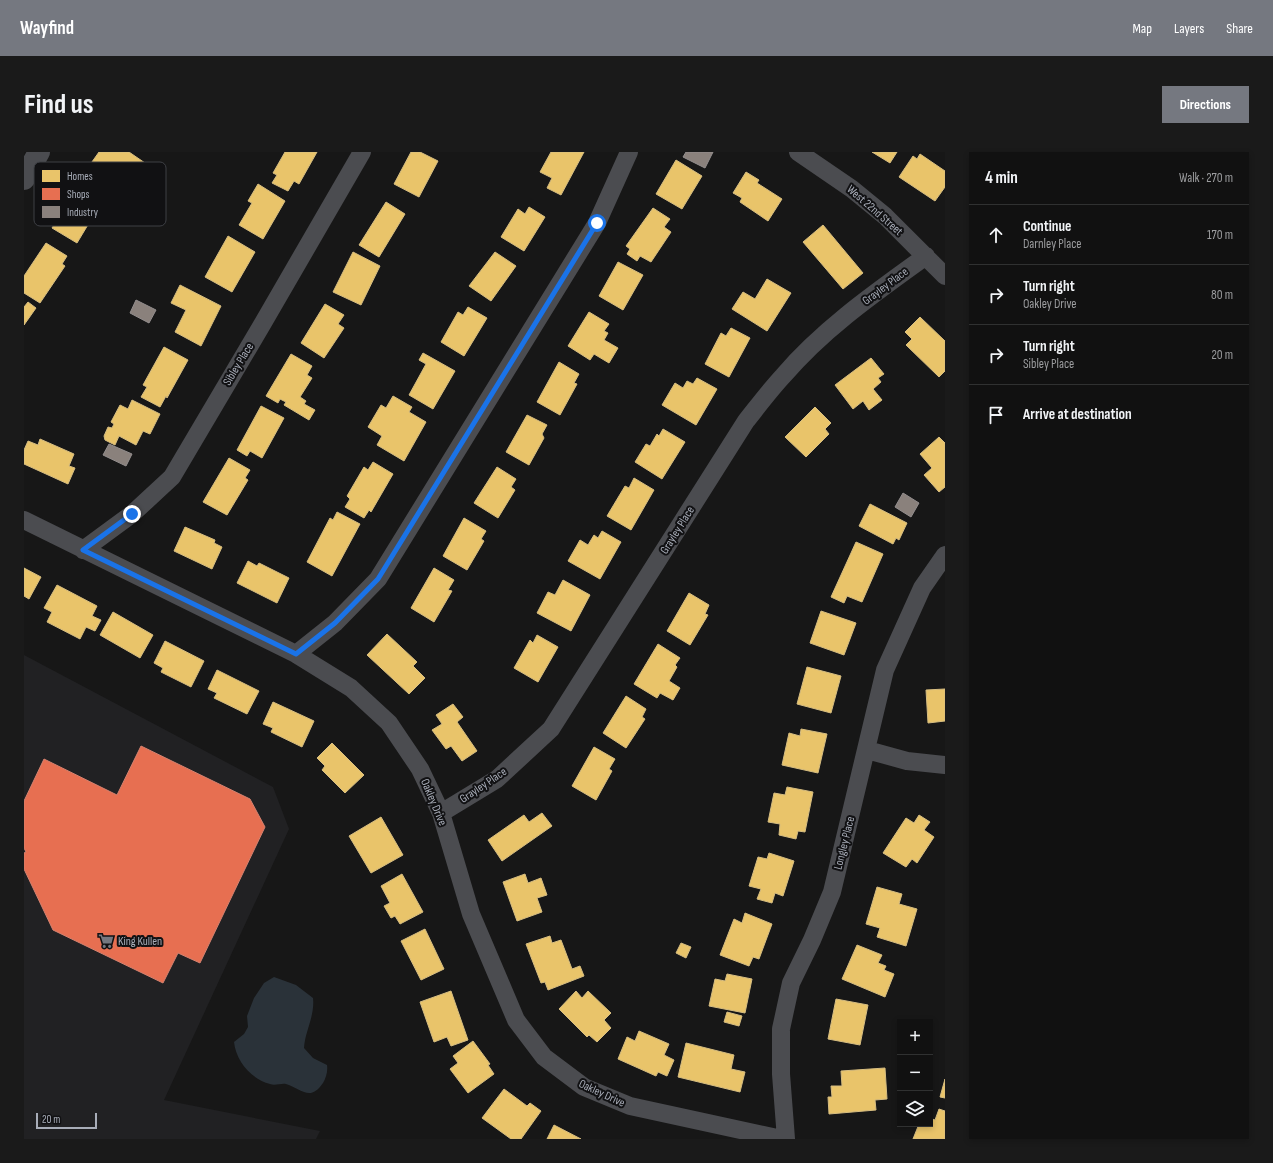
<!DOCTYPE html>
<meta charset="utf-8">
<style>
:root{--surface:#111;--page:#1a1a1a;--text:#f1f3f6;--muted:#9c9d9f;--line:#303131;--accent:#757880}
body{margin:0;font-family:"Sofia Sans Condensed",sans-serif;background:var(--page);color:var(--text)}
.controls{position:absolute;right:12px;bottom:12px;display:grid;overflow:hidden;border-radius:0px;box-shadow:0 2px 6px #0003}
.controls button{width:36px;height:36px;display:grid;place-items:center;padding:0;border:0;border-bottom:1px solid var(--line);background:var(--surface);color:var(--text);font:20px sans-serif}
.scale{position:absolute;left:12px;bottom:10px;width:61px;box-sizing:border-box;padding-left:4px;border:2px solid #a8adb8;border-top:0;font-size:11px;line-height:14px;white-space:nowrap;color:#a8adb8;-webkit-text-stroke:3px #111113;paint-order:stroke}
.stop{position:absolute;width:12px;height:12px;margin:-9px;border:3px solid #1a73e8;border-radius:50%;background:#fff}
.stop.end{background:#1a73e8;border-color:#fff;box-shadow:0 1px 4px #0008}
.list{margin:0;padding:0;list-style:none}
h2{display:flex;justify-content:space-between;align-items:center;height:52px;margin:0;padding:0 16px;font-size:17px}
h2 small{font-size:13px;font-weight:400;color:var(--muted)}
.list li{display:grid;grid-template-columns:26px 1fr auto;gap:12px;align-items:center;box-sizing:border-box;height:60px;padding:0 16px;border-top:1px solid var(--line)}
.list b{display:block;font-size:15px;white-space:nowrap}
.list p{margin:0;font-size:13px;white-space:nowrap;color:var(--muted)}
.list em{font-size:13px;font-style:normal;color:var(--muted)}
.icon{flex:none;width:22px;height:22px;fill:none;stroke:currentColor;stroke-width:2;stroke-linecap:round;stroke-linejoin:round}
.map{position:relative;flex:none;width:921px;height:987px;overflow:hidden;border-radius:0px}
header{display:flex;align-items:center;gap:24px;box-sizing:border-box;height:56px;padding:0 20px;background:var(--accent);color:#fff}
header strong{font-size:19px}
nav{display:flex;gap:22px;margin-inline-start:auto;font-size:14px}
.intro{display:flex;align-items:center;justify-content:space-between;box-sizing:border-box;height:96px;padding:0 24px}
h1{margin:0;font-size:28px}
.button{padding:10px 18px;border-radius:0px;background:var(--accent);color:#fff;font-size:14px;font-weight:700}
main{display:flex;gap:24px;padding:0 24px}
aside{flex:1;background:var(--surface);border-radius:0px;box-shadow:0 2px 6px #0003}
.map>svg:first-child{display:block}
</style>
<header>
<strong>Wayfind</strong>
<nav><a>Map</a><a>Layers</a><a>Share</a></nav>
</header>
<div class="intro"><h1>Find us</h1><a class="button">Directions</a></div>
<main>
<div class="map">
<svg width="921" height="987" viewBox="0 0 921 987">
<rect width="100%" height="100%" fill="#171717"/>
<path fill="#212123" d="M0,503L249,635L265,677L140,948L296,979L292,987H0Z"/>
<path fill="#2a3239" d="M250,825L272,833L289,846C291,864 281,879 280,896L289,906L303,913C304,919 302,926 299,931C286,950 278,937 262,932C257,931 251,934 246,932C227,927 212,909 210,890L220,882L224,875L223,864L230,846L240,831Z"/>
<path fill="#e9c46a" stroke="#d6bd81" d="M75,0H105L121,11L112,23L101,15L83,41L58,24Z
M261,0H293L275,32L270,29L264,39L248,31L253,23L249,21Z
M387,0H396L414,9L395,45L370,32Z
M527,0H560L537,43L523,36L528,26L516,20Z
M848,0H873L866,11Z
M896,2L921,19V35L911,49L875,25L889,4L893,7Z
M652,8L678,24L658,57L632,42Z
M722,20L735,28L733,31L758,47L744,69L716,50L718,46L709,41Z
M234,32L261,49L239,87L215,73L228,51L224,49Z
M51,38L70,50L66,58L71,61L53,91L28,76Z
M362,50L381,62L355,105L335,93Z
M505,55L521,65L500,99L477,85L494,57L501,62Z
M629,56L646,67L640,75L647,80L627,110L616,104L613,109L603,102L606,97L602,94Z
M799,73L839,121L819,137L779,90Z
M204,84L231,100L208,140L181,125Z
M22,91L43,104L38,112L41,114L16,151L0,141V124Z
M329,100L356,114L337,153L309,140Z
M471,100L492,114L467,149L445,134Z
M594,110L619,123L599,158L575,144Z
M743,127L767,141L743,179L708,157L719,140L731,147Z
M156,133L197,154L177,194L151,180L162,158L147,151Z
M4,150L12,156L0,173V155Z
M301,152L320,163L314,172L320,176L300,206L277,191Z
M444,155L463,166L440,204L417,190L434,160L439,163Z
M565,160L585,172L580,179L584,181L580,188L594,196L585,211L570,202L566,208L544,194Z
M896,165L921,189V219L915,225L882,193L888,187L881,180Z
M707,176L726,186L705,225L681,212L697,181L702,184Z
M140,195L164,208L143,246L142,244L136,255L117,245L123,235L119,233Z
M399,201L431,219L409,257L385,243L402,212L395,208Z
M267,202L288,214L283,223L288,226L276,245L282,249L280,252L291,258L285,268L260,253L262,250L256,247L254,251L242,244Z
M847,206L860,222L854,226L857,230L849,237L858,248L845,258L839,249L829,257L811,233Z
M535,210L555,222L550,231L553,232L536,263L513,250Z
M673,226L693,237L672,273L638,253L651,231L659,236L663,229L669,232Z
M369,244L388,255L385,260L402,270L380,309L353,293L358,284L344,275L357,253L362,256Z
M108,248L136,262L126,282L119,279L112,293L95,284L91,293L81,288L80,284L84,275L88,276L90,272L87,270L96,253L104,257Z
M237,254L260,266L238,306L226,299L223,304L213,298Z
M791,255L807,271L801,277L805,282L782,305L761,285Z
M503,263L523,273L518,282L520,286L505,313L482,300Z
M639,277L661,290L638,327L611,310L622,292L626,294L633,282L635,284Z
M915,285L921,291V335L915,340L900,323L908,316L896,302Z
M16,287L50,302L45,314L51,316L44,332L0,312V298L4,289L14,293Z
M205,306L226,318L221,326L224,328L203,363L179,350Z
M349,310L369,322L347,360L345,358L340,366L321,355L326,347L323,344L340,315L344,318Z
M473,315L492,327L487,335L491,338L474,366L450,351Z
M610,326L630,338L607,378L583,364L601,334L605,336Z
M846,352L883,371L875,388L872,386L869,392L835,374Z
M313,360L336,372L308,424L283,410L306,366L309,368Z
M440,366L462,379L457,387L460,389L443,418L419,404Z
M161,375L191,388L190,391L198,395L188,417L150,399Z
M578,379L597,390L576,427L544,409L556,388L564,393L570,383L574,386Z
M832,390L859,402L838,450L823,444L820,451L807,445Z
M224,409L233,414L235,411L265,426L253,451L213,431Z
M0,416L17,425L5,447L0,444Z
M410,416L430,428L424,438L428,439L410,470L387,456Z
M539,428L566,443L547,479L513,461L524,440L531,443Z
M33,433L73,454L68,464L77,468L71,479L62,475L56,487L23,470L28,460L20,456Z
M665,441L685,453L681,462L684,463L666,493L643,479Z
M797,459L832,471L820,503L786,491Z
M89,460L129,483L116,506L76,483Z
M363,482L393,510L389,514L401,526L385,542L343,503Z
M513,483L534,495L514,530L490,516L506,488L509,491Z
M141,489L180,509L167,535L137,520L139,516L130,511Z
M634,492L656,506L651,513L653,515L645,529L656,536L649,548L636,541L633,546L610,532Z
M783,515L817,524L807,561L773,552Z
M193,518L235,539L223,562L190,546L193,541L184,537Z
M921,537V569L904,571L902,538Z
M602,544L622,557L618,565L621,567L602,596L579,581Z
M249,550L290,569L278,595L247,580L249,576L239,572Z
M429,552L439,565L433,570L453,599L438,609L427,594L422,597L408,578L418,572L412,563Z
M777,577L803,582L794,621L758,613L765,581L776,584Z
M308,591L340,623L321,641L298,618L301,614L293,606Z
M570,595L591,607L585,617L588,619L572,648L548,634Z
M763,635L789,640L781,680L774,679L772,687L755,683L756,672L744,670L750,641L761,643Z
M518,661L528,674L478,709L464,688L500,663L505,670Z
M895,663L906,670L900,678L910,685L893,711L888,707L882,715L859,701L882,666L890,671Z
M357,665L379,703L347,721L325,684Z
M745,701L770,709L759,744L751,741L748,751L733,747L737,737L725,734L734,705L743,707Z
M378,722L399,760L376,772L371,764L367,766L360,754L366,751L357,734Z
M501,722L504,731L517,726L523,743L513,746L518,760L493,769L479,730Z
M853,735L878,742L875,752L893,757L882,794L853,785L856,776L842,772Z
M721,761L748,772L735,807L729,805L725,814L696,803L710,767L718,771Z
M401,777L420,817L397,828L377,789Z
M526,784L528,791L537,788L548,817L556,814L560,824L524,838L521,830L517,831L502,792Z
M657,791L667,795L662,806L652,801Z
M833,793L858,803L854,811L862,814L860,818L870,822L861,845L818,827Z
M703,822L728,827L721,861L685,854L691,827L701,829Z
M427,839L444,888L427,894L423,885L410,890L396,850Z
M552,839L558,846L564,839L587,861L580,868L587,876L573,890L565,883L563,885L535,857Z
M812,847L844,853L836,893L804,887Z
M703,860L718,864L715,874L700,870Z
M615,879L645,892L640,903L650,908L643,924L634,920L632,924L594,907L603,885L611,889Z
M449,889L466,912L464,913L470,922L444,941L426,917L434,911L429,904Z
M662,891L710,903L707,917L721,920L716,940L654,925Z
M861,916L863,947L851,948L852,958L805,962L804,945H808L807,934H818L817,919Z
M921,927V946L916,945Z
M480,937L503,954L506,951L517,959L497,987H487L458,966Z
M915,957L921,959V987H889L895,972L900,974L901,972H906V966L911,968Z
M530,973L557,987H523Z"/>
<path fill="#e76f51" stroke="#d48270" d="M117,594L226,647L241,675L176,811L154,801L139,831L29,778L0,717V701L2,700L0,696V649L20,607L93,643Z"/>
<path fill="#8a817c" stroke="#938e8e" d="M662,0H689L681,16L659,5Z
M112,148L132,158L125,171L106,161Z
M85,292L108,302L102,314L79,303Z
M879,341L895,351L887,365L871,355Z"/>
<g fill="none" stroke-linecap="round" stroke-linejoin="round">
<path stroke="#4b4c50" stroke-width="18" d="M774,0L828,37L861,64L921,124
M0,368L272,502L327,536L365,571L396,617L417,661L447,762L492,868L520,905L560,935L606,954L758,987
M59,398L108,362L148,325L239,171L338,0
M272,502L311,471L354,427L573,71L605,0
M843,598L883,609L921,613
M417,661L473,627L527,577L722,269C734,254 746,238 759,224C799,177 852,140 902,104
M762,987L757,922V877L767,831L788,788L808,740L861,518L898,436L921,403"/>
<path stroke="#4b4c50" stroke-width="22" d="M0,27L15,0"/>
</g>
<g fill="none" stroke-linecap="round" stroke-linejoin="round">
<path stroke="#1a73e8" stroke-width="5" d="M108,362L59,398L272,502L311,471L354,427L573,71"/>
</g>
<defs>
<g id="supermarket-bare" transform="scale(1.2)"><path d="M-6-5.5h2.5l.6 2H6L4.5 2H-2.5L-4.4-4H-6ZM-1.5 3.2a1.3 1.3 0 1 0 .1 0ZM3 3.2a1.3 1.3 0 1 0 .1 0Z" fill="#757880" stroke="#111113" stroke-width="2.5" paint-order="stroke"/></g>
</defs>
<g fill-rule="evenodd">
<use href="#supermarket-bare" x="82" y="789"/>
</g>
<g text-anchor="middle" stroke-width="4" stroke-linejoin="round" paint-order="stroke">
<g font-size="12" fill="#a8adb8" stroke="#111113">
<text transform="translate(851 58) rotate(41)" y="4">West 22nd Street</text>
<text transform="translate(861 134) rotate(-37)" y="4">Grayley Place</text>
<text transform="translate(214 212) rotate(-59)" y="4">Sibley Place</text>
<text transform="translate(653 378) rotate(-58)" y="4">Grayley Place</text>
<text transform="translate(459 633) rotate(-34)" y="4">Grayley Place</text>
<text transform="translate(410 650) rotate(67)" y="4">Oakley Drive</text>
<text transform="translate(820 691) rotate(-76)" y="4">Longley Place</text>
<text transform="translate(578 941) rotate(25)" y="4">Oakley Drive</text>
</g>
<g font-size="12" fill="#a8adb8" stroke="#111113" text-anchor="start">
<text x="94" y="793">King Kullen</text>
</g>
</g>
<rect x="10" y="10" width="132" height="64" rx="6" fill="#111113" stroke="#3e4045" stroke-width="1"/>
<rect x="18" y="18" width="18" height="12" fill="#e9c46a"/>
<rect x="18" y="36" width="18" height="12" fill="#e76f51"/>
<rect x="18" y="54" width="18" height="12" fill="#8a817c"/>
<g font-size="11" fill="#a8adb8">
<text x="43" y="28">Homes</text>
<text x="43" y="46">Shops</text>
<text x="43" y="64">Industry</text>
</g>
</svg>
<div class="controls">
<button>+</button>
<button>−</button>
<button><svg class="icon" aria-label="layers" viewBox="0 0 24 24"><path d="M12 4l9 5-9 5-9-5zM3 14l9 5 9-5"/></svg></button>
</div>
<div class="scale">20 m</div>
<div class="stop" style="left:573px;top:71px"></div>
<div class="stop end" style="left:108px;top:362px"></div>
</div>
<aside>
<h2>4 min<small>Walk · 270 m</small></h2>
<ul class="list">
<li><svg class="icon" aria-label="ahead" viewBox="0 0 24 24"><path d="M12 20V5M6 11l6-6 6 6"/></svg><div><b>Continue</b><p>Darnley Place</p></div><em>170 m</em></li>
<li><svg class="icon" aria-label="right" viewBox="0 0 24 24"><path d="M7 20v-9h11M14 6l5 5-5 5"/></svg><div><b>Turn right</b><p>Oakley Drive</p></div><em>80 m</em></li>
<li><svg class="icon" aria-label="right" viewBox="0 0 24 24"><path d="M7 20v-9h11M14 6l5 5-5 5"/></svg><div><b>Turn right</b><p>Sibley Place</p></div><em>20 m</em></li>
<li><svg class="icon" aria-label="arrive" viewBox="0 0 24 24"><path d="M6 21V4h12l-3 4 3 4H6"/></svg><div><b>Arrive at destination</b></div></li>
</ul>
</aside>
</main>
